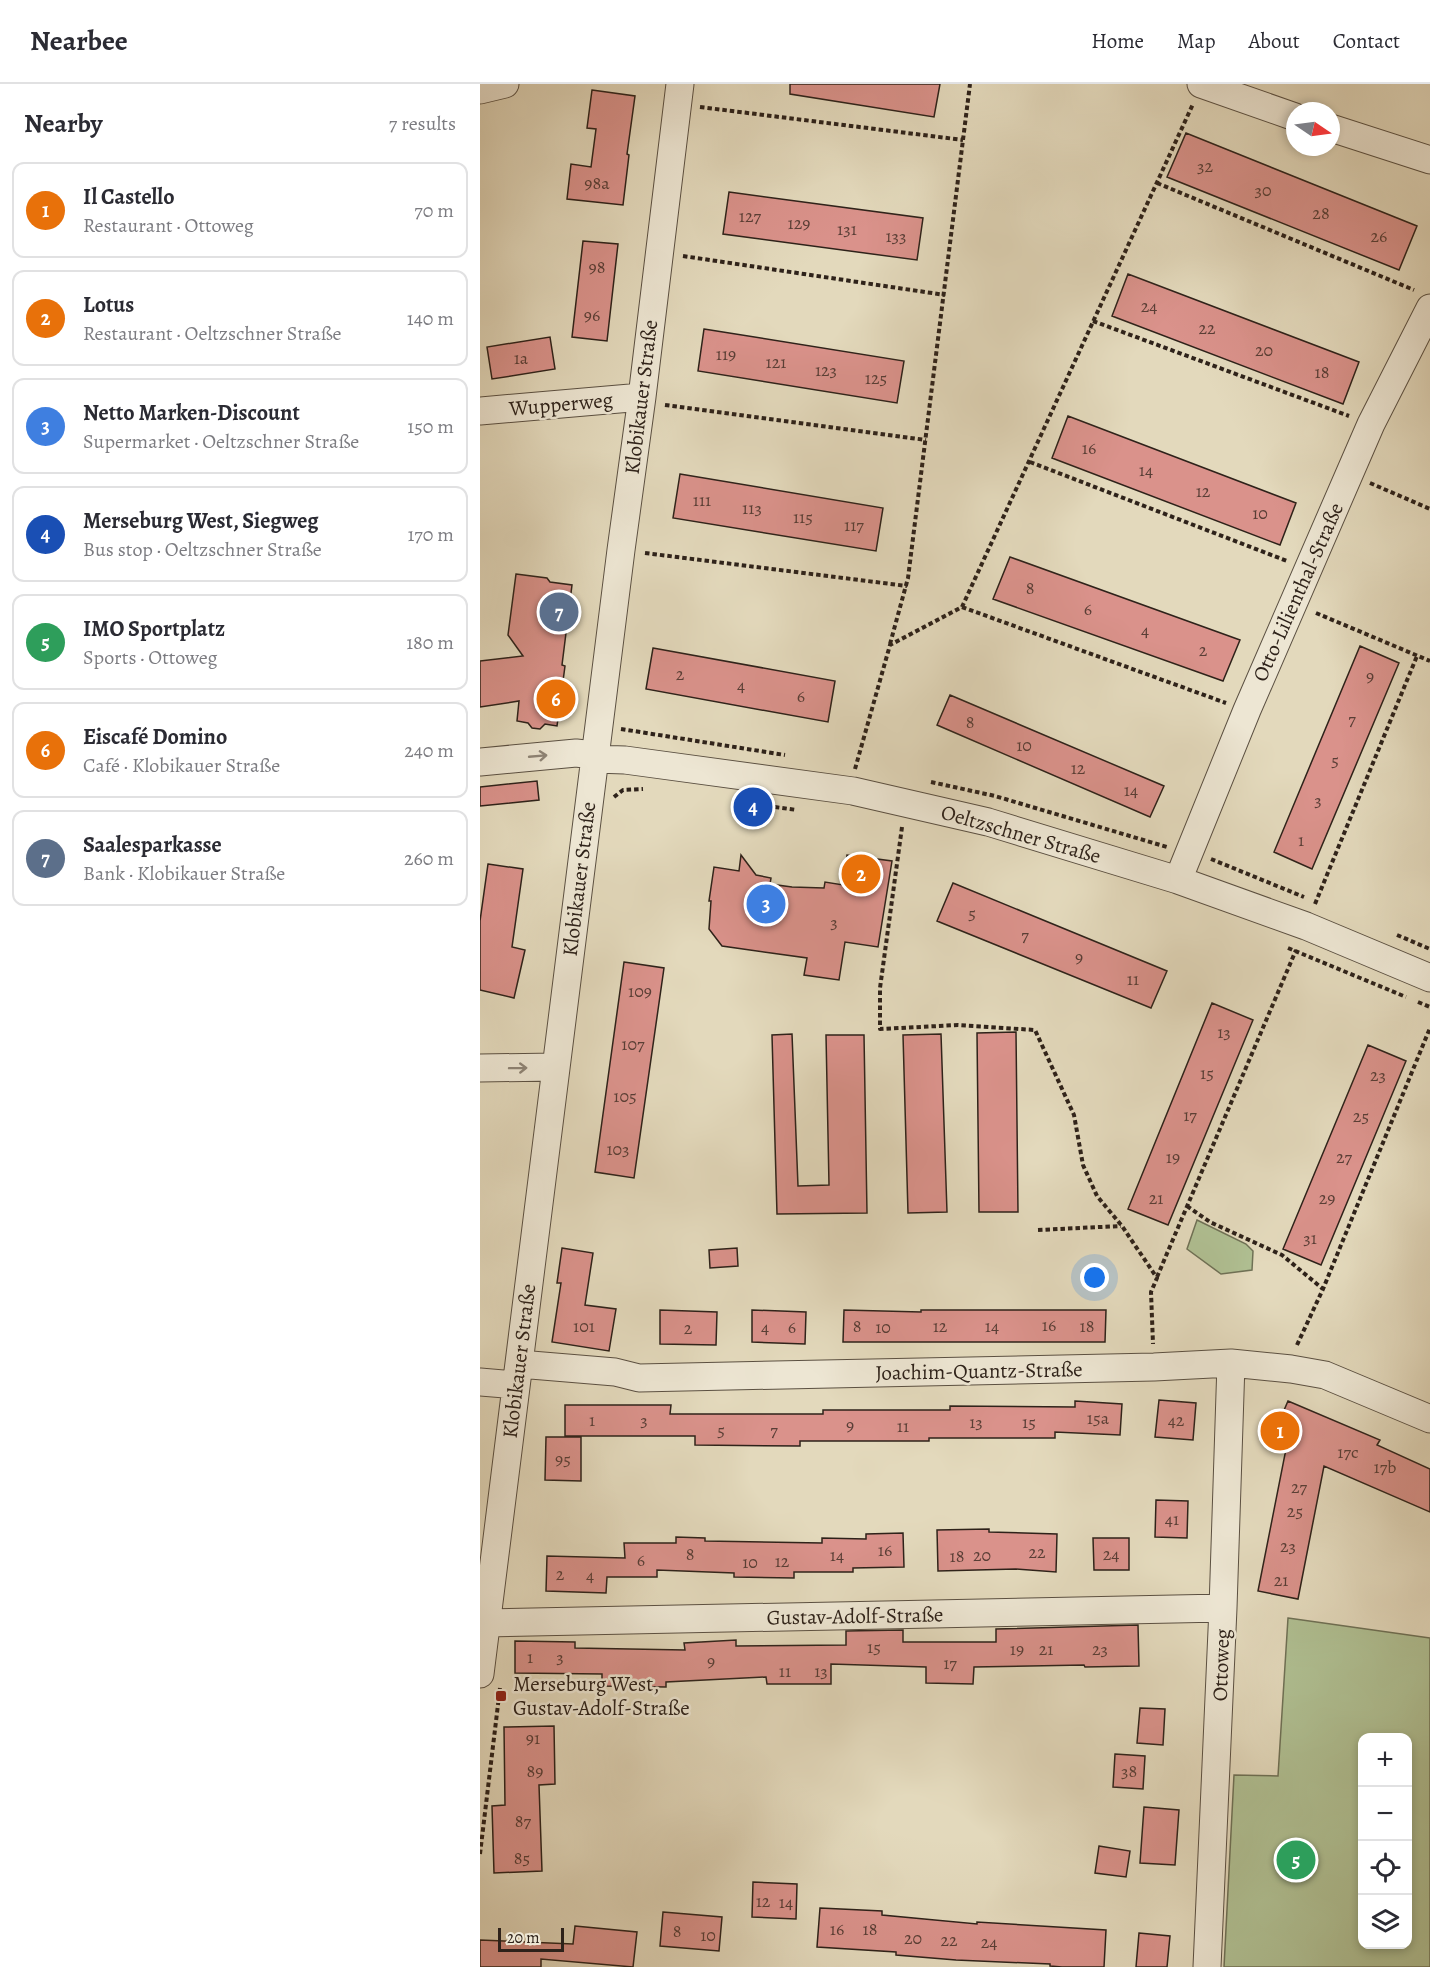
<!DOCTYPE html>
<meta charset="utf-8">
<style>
:root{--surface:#fff;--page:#f2f2f3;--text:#2b2b33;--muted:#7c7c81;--line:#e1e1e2;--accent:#8f2418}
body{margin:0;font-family:Alegreya,serif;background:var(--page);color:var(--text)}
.controls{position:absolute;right:18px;bottom:18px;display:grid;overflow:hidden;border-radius:12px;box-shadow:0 3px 9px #0003}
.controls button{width:54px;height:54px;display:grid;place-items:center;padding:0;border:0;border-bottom:2px solid var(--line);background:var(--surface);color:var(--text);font:30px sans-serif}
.compass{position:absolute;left:806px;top:18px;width:54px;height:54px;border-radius:50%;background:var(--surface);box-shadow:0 3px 9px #0003;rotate:103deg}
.scale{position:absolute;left:18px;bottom:15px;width:66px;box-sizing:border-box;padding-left:6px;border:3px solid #2e221a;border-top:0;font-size:16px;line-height:21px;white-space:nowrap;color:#2e221a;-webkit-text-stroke:4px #ede6d3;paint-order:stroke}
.you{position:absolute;left:615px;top:1194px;width:21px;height:21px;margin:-15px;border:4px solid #fff;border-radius:50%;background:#1a73e8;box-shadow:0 0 0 9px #1a73e833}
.badge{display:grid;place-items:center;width:39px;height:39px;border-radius:50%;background:var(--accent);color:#fff;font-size:20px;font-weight:700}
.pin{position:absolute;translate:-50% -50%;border:3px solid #fff;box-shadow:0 2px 6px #0006}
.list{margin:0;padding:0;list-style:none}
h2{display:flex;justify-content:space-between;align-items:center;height:78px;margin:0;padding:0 24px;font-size:26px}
h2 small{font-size:20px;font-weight:400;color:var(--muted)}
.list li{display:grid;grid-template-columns:39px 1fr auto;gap:18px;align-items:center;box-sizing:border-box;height:96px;margin:0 12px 12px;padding:0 12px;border:2px solid var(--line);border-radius:12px}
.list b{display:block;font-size:22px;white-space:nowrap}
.list p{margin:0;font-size:20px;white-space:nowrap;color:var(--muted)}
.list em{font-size:20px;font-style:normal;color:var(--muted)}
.icon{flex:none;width:33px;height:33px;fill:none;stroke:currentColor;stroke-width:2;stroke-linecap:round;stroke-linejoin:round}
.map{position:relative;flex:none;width:950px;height:1883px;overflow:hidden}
header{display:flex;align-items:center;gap:36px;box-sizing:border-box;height:84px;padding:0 30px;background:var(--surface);border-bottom:2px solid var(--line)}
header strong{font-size:28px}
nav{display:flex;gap:33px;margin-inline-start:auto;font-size:21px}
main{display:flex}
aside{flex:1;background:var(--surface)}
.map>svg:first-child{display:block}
</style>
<header>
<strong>Nearbee</strong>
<nav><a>Home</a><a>Map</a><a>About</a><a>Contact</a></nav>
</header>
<main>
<aside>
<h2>Nearby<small>7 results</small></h2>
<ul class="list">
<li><span class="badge" style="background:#e8710a">1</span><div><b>Il Castello</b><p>Restaurant · Ottoweg</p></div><em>70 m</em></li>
<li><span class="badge" style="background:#e8710a">2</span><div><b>Lotus</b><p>Restaurant · Oeltzschner Straße</p></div><em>140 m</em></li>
<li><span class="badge" style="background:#3f7fe0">3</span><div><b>Netto Marken-Discount</b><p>Supermarket · Oeltzschner Straße</p></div><em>150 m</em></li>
<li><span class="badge" style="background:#1a4fb4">4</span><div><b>Merseburg West, Siegweg</b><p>Bus stop · Oeltzschner Straße</p></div><em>170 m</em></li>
<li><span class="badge" style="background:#2e9e5b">5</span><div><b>IMO Sportplatz</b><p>Sports · Ottoweg</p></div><em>180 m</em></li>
<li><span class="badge" style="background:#e8710a">6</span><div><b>Eiscafé Domino</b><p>Café · Klobikauer Straße</p></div><em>240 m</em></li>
<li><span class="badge" style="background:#5c6f8a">7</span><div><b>Saalesparkasse</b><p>Bank · Klobikauer Straße</p></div><em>260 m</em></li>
</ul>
</aside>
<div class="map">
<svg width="950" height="1883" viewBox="0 0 950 1883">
<rect width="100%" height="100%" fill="#e3d9bc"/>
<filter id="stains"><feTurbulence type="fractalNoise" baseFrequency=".00333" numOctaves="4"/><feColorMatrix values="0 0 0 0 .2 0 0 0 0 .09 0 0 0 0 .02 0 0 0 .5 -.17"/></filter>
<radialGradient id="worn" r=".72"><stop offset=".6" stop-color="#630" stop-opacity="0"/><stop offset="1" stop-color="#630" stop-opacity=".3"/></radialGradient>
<path fill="#b0c093" stroke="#6f7156" stroke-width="1.5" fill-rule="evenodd" d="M717,1136L766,1160L773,1167L772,1186L741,1190L707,1165Z
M808,1534L950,1554V1883H744L754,1691L798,1692ZM882,1654H928V1860H882Z"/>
<path fill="#da928b" stroke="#2e221a" stroke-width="1.5" d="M310,0H460L454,33L310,10Z
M112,6L155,12L147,70L149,71L143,121L87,115L91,80L111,83L116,45L107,44Z
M706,49L937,142L919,186L687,93Z
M249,108L443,134L437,176L243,150Z
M103,157L138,160L127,257L92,253Z
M648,190L879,278L863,320L632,232Z
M224,245L424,277L417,319L218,287Z
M70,253L75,285L12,295L7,263Z
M588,332L816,419L800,461L572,374Z
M200,390L403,424L396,467L193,434Z
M530,473L760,556L743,597L513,515Z
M36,490L67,494L70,498L92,501L82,581L85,582L77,642L65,640L60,645L52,644L48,639L37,637L39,617L0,623V577L43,572L28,551Z
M880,562L919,579L832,785L794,768Z
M173,564L355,597L348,638L166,605Z
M470,611L684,702L670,733L457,641Z
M57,697L59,716L0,722V703Z
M261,771L276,791L291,794L290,800L312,803L344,804L345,798L363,801L367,771L412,777L398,863L365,858L359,896L324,891L327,874L242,862L229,845L231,817H229L234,783L259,787Z
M8,780L43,785L32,863L45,866L34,914L0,906V837Z
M473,799L687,887L671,924L457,837Z
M144,878L184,884L154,1094L115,1088Z
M732,919L773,936L688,1141L648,1125Z
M536,948L538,1128H499L497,949Z
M312,950L318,1102L349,1101L346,951H384L387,1129L297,1130L292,951Z
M461,950L467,1128L428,1129L423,951Z
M888,961L926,977L841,1181L803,1165Z
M82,1164L113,1169L105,1221L136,1225L129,1267L72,1258L81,1199H77Z
M257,1164L258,1182L230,1184L229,1166Z
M180,1226L237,1228L236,1261L180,1260Z
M272,1226L326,1228L325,1260L272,1258Z
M364,1226L441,1228V1226H626L625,1258H363Z
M679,1316L716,1319L713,1356L675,1353Z
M595,1317L642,1320L640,1351L575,1348V1354H449V1357H320V1362L215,1361V1352H85V1321H191L190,1330H343V1326H470V1322L595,1323Z
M808,1317L900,1356L897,1361L950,1385V1428L844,1382L818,1515L778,1507L807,1360L792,1354Z
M66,1353H101V1397L65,1396Z
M676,1416L708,1417L707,1454L675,1453Z
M509,1445V1448L577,1450L576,1488L536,1485L458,1487L457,1446Z
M423,1449L424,1483L373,1484V1488H314V1494L254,1493V1489L177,1486V1493H127L126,1509L66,1507L67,1472L145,1474L144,1459H196V1453L225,1454V1457L342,1459V1454L386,1455V1450Z
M613,1454H649V1486H614Z
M658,1541L659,1582L605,1583L604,1581L494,1583L493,1600L446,1599V1583L351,1580V1600H287L286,1593L186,1598V1603L122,1602V1590L35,1589V1557L95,1558V1564L205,1566L204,1559L256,1556V1562L366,1561V1547L423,1546V1558H516V1545Z
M660,1624L685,1625L683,1661L657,1659Z
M74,1642L75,1700L59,1701L62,1787L14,1789L12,1722L25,1721L24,1643Z
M635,1670L665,1672L663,1705L633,1703Z
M664,1723L699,1726L695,1781L660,1779Z
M619,1762L650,1767L646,1793L615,1789Z
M273,1798L317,1800L316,1835L272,1833Z
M340,1824L402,1827V1831L497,1840V1838L626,1846L624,1883H582L570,1882V1880L476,1876L416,1871V1868L337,1863Z
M183,1828L242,1833L239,1867L180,1862Z
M95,1842L157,1848L153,1883L61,1875V1883H0V1856L93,1860Z
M659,1849L690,1852L687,1883H656Z"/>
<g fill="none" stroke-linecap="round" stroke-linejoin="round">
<g stroke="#5b5042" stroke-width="29">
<path id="minor" d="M721,0L815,33
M0,6L25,0
M851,44L950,76
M0,327L162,313
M0,678L96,669L105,670L114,675L145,676L373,707L508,738L698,796L826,842L950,894
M698,796L767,626L891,340L950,224
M0,984L76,983
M39,1280L135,1288L159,1294L674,1283L751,1279L811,1285L845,1291L950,1335
M0,1298L36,1301
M6,1539L743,1524
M0,1590L141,466L162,313L200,0
M727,1883L743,1524L751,1279"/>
</g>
<path stroke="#2e221a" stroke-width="4" stroke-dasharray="4.5 3" stroke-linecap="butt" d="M220,23L483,56
M677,99L934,206
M203,172L465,211
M613,237L869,332
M185,321L446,356
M550,378L807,477
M890,399L950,425
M165,469L427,502
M482,523L746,619
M836,529L950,577
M410,560L428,494L490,0
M141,645L305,671
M375,685L410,561L482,523L713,20
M451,698L515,712L687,763
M134,713L143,706L163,705
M280,721L317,726
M422,743L400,904V945L478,941L555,946L594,1031L603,1081L617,1112L642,1142L677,1194L671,1208L673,1260
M731,775L824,813
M835,820L937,572
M917,851L950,865
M808,864L926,913
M938,918L950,923
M707,1122L730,1138L802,1171L843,1205
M558,1146L641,1142
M677,1193L816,866
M817,1261L843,1205L950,944
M0,1770L20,1604"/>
<use href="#minor" stroke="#ede6d3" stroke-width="27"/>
</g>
<defs><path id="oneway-shaft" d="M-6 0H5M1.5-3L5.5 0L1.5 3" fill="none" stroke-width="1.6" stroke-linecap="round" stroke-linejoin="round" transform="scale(1.5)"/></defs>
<g stroke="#8e8476">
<use href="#oneway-shaft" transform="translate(58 672) rotate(-5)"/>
<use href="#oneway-shaft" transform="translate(38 984) rotate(-1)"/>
</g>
<rect fill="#8f2418" stroke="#ede6d3" stroke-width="2" x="15" y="1606" width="12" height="12" rx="3"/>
<g text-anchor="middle" stroke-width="5" stroke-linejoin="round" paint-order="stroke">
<g font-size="18" fill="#593e36">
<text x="725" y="88">32</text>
<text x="117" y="105">98a</text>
<text x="783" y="112">30</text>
<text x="841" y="135">28</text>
<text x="270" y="138">127</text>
<text x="319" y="145">129</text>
<text x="367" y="151">131</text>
<text x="416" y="158">133</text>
<text x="899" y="158">26</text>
<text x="117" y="189">98</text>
<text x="669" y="228">24</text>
<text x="112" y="237">96</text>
<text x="727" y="250">22</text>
<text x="784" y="272">20</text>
<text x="246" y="276">119</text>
<text x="41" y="280">1a</text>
<text x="296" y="284">121</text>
<text x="346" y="292">123</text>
<text x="842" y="294">18</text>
<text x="396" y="300">125</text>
<text x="609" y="370">16</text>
<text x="666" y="392">14</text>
<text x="723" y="413">12</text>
<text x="222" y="422">111</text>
<text x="272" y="430">113</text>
<text x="780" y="435">10</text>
<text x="323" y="439">115</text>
<text x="374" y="447">117</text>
<text x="550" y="510">8</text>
<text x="608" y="531">6</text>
<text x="665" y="552">4</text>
<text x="723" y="572">2</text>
<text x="200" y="596">2</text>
<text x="890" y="598">9</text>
<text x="261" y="607">4</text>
<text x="321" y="618">6</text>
<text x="872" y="641">7</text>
<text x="490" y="644">8</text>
<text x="544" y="667">10</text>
<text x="855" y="682">5</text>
<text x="598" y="690">12</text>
<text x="651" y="712">14</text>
<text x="838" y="722">3</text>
<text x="821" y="762">1</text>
<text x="492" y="835">5</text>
<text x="354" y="844">3</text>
<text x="545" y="857">7</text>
<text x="599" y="879">9</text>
<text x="653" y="901">11</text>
<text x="160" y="913">109</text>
<text x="744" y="954">13</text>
<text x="153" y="966">107</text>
<text x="727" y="995">15</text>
<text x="898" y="997">23</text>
<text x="145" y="1018">105</text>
<text x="710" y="1037">17</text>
<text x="881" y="1038">25</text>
<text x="138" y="1071">103</text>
<text x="693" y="1079">19</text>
<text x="864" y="1079">27</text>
<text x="676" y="1120">21</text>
<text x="847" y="1120">29</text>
<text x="830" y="1160">31</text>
<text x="569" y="1247">16</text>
<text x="104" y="1248">101</text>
<text x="377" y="1248">8</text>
<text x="460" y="1248">12</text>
<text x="512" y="1248">14</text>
<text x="607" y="1248">18</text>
<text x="285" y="1249">4</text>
<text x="312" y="1249">6</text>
<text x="403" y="1249">10</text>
<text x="208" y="1250">2</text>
<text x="618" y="1340">15a</text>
<text x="112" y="1342">1</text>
<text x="164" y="1342">3</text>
<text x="696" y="1342">42</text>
<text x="496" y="1344">13</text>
<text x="549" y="1344">15</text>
<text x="370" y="1347">9</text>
<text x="423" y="1348">11</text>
<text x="241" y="1352">5</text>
<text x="294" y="1352">7</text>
<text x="868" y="1374">17c</text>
<text x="83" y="1381">95</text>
<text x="905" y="1389">17b</text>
<text x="819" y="1409">27</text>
<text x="815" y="1433">25</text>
<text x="692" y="1441">41</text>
<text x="808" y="1468">23</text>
<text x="405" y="1472">16</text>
<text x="557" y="1474">22</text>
<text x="210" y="1476">8</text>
<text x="631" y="1476">24</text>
<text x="357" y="1477">14</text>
<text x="502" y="1477">20</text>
<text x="477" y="1478">18</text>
<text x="161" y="1482">6</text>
<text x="302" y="1483">12</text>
<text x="270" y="1484">10</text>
<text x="80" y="1496">2</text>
<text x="110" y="1497">4</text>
<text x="801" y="1502">21</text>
<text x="394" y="1569">15</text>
<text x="537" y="1571">19</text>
<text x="566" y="1571">21</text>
<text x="620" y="1571">23</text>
<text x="50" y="1579">1</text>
<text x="80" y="1579">3</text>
<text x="231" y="1583">9</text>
<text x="470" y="1585">17</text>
<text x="305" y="1593">11</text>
<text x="341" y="1593">13</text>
<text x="53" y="1660">91</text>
<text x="55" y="1693">89</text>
<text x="649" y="1693">38</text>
<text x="43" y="1743">87</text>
<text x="42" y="1780">85</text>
<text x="283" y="1823">12</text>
<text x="306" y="1824">14</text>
<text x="357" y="1851">16</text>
<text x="390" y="1851">18</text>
<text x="197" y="1853">8</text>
<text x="228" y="1857">10</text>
<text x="433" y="1860">20</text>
<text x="469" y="1862">22</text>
<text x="509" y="1864">24</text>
</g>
<g font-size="21" fill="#2e221a" stroke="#ede6d3">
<text transform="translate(161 313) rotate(-83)" y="7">Klobikauer Straße</text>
<text transform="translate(81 320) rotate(-5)" y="7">Wupperweg</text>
<text transform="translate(818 508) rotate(-66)" y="7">Otto-Lilienthal-Straße</text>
<text transform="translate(541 750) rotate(16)" y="7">Oeltzschner Straße</text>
<text transform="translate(99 795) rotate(-83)" y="7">Klobikauer Straße</text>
<text transform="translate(39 1277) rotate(-83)" y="7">Klobikauer Straße</text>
<text transform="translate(499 1287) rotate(-1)" y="7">Joachim-Quantz-Straße</text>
<text transform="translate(375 1532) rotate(-1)" y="7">Gustav-Adolf-Straße</text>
<text transform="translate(741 1581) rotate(-88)" y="7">Ottoweg</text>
</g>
<g font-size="21" fill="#2e221a" stroke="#ede6d3" text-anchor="start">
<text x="33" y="1607">Merseburg West,<tspan x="33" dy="24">Gustav-Adolf-Straße</tspan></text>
</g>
</g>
<rect width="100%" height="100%" filter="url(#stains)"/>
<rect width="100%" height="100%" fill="url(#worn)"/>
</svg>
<div class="controls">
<button>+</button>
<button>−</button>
<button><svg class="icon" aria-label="locate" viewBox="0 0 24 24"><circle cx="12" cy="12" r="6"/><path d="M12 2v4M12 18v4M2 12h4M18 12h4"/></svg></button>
<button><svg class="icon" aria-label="layers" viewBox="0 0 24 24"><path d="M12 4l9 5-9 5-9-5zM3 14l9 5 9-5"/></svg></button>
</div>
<svg class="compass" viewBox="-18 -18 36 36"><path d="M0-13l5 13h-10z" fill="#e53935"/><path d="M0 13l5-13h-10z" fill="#7c7c81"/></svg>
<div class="scale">20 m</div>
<div class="you"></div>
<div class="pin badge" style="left:800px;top:1347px;background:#e8710a">1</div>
<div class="pin badge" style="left:381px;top:790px;background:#e8710a">2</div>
<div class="pin badge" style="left:286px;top:820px;background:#3f7fe0">3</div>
<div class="pin badge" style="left:273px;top:723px;background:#1a4fb4">4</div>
<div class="pin badge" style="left:816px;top:1776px;background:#2e9e5b">5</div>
<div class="pin badge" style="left:76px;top:615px;background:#e8710a">6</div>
<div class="pin badge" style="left:79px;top:528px;background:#5c6f8a">7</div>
</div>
</main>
